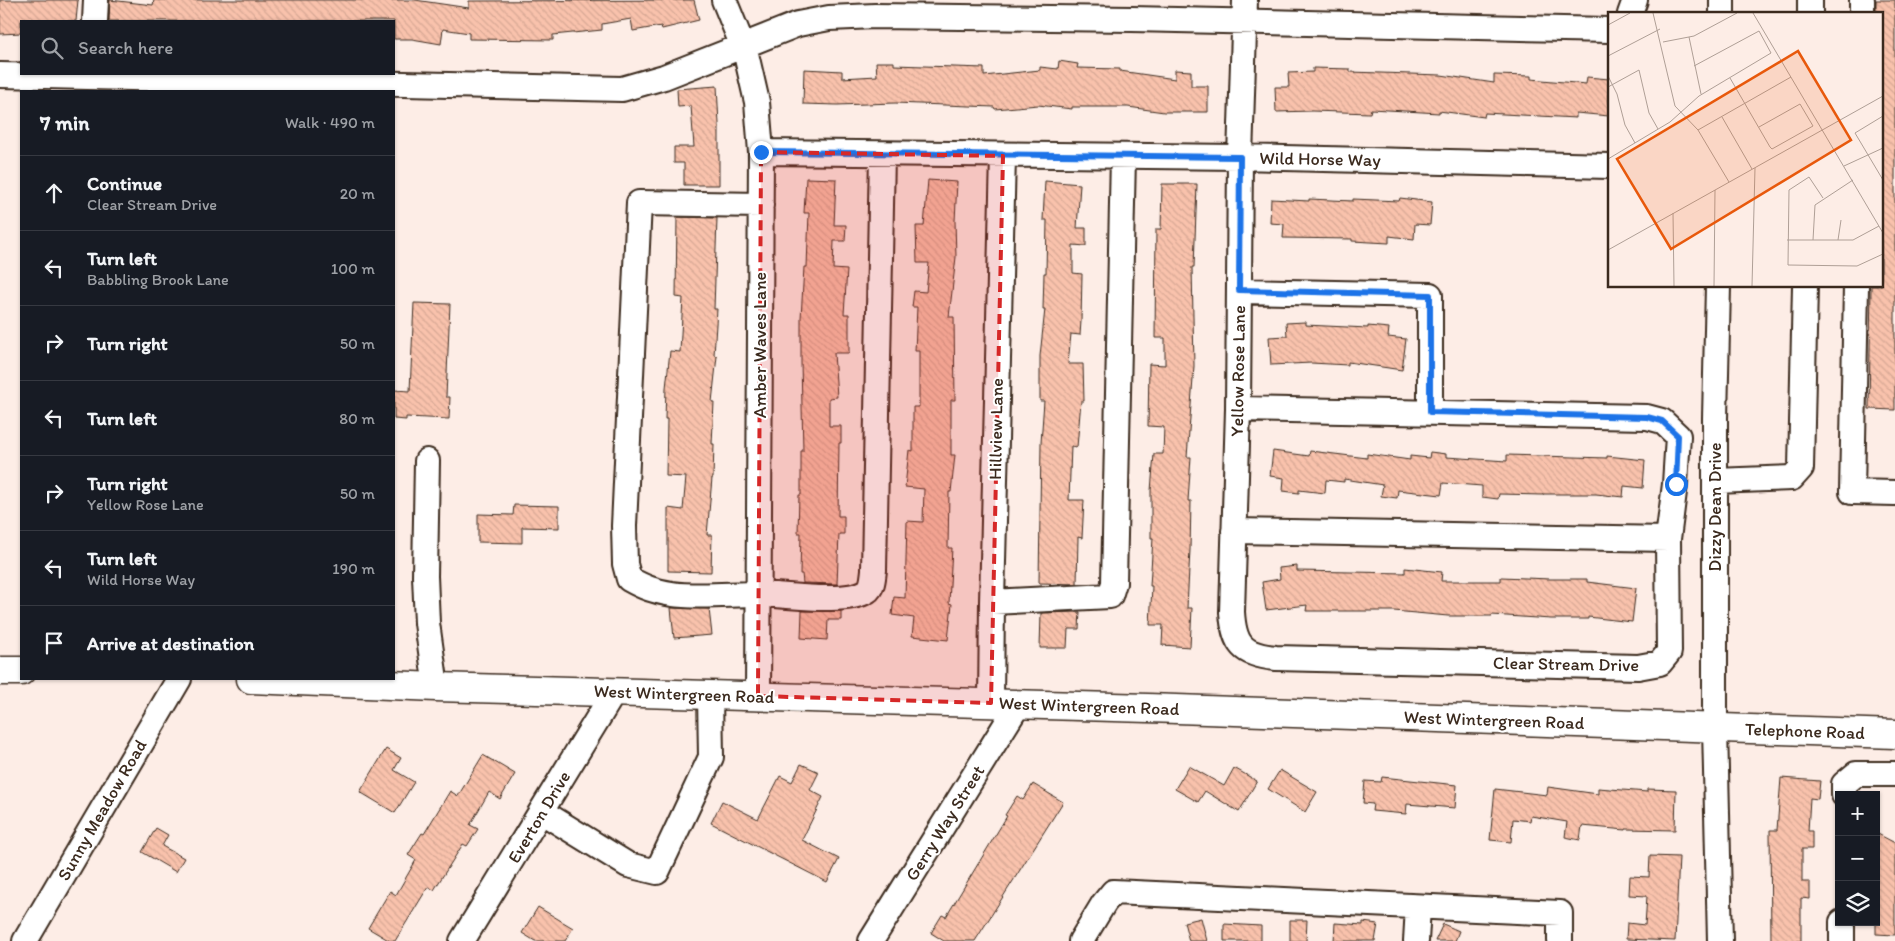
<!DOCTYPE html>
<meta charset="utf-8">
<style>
:root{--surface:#171b24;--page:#242831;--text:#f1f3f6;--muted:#9ea1a6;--line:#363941}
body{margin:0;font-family:Itim,sans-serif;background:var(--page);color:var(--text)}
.controls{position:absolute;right:15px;bottom:15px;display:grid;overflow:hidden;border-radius:0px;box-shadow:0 1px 4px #0004}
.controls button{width:45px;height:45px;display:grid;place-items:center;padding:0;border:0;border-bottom:1px solid var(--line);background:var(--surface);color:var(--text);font:25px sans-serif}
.stop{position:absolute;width:15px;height:15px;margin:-11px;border:4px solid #1a73e8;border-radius:50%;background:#fff}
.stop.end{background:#1a73e8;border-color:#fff;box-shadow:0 1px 5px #0008}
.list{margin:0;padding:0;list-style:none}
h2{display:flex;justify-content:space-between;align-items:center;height:65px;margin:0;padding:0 20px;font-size:21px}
h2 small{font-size:16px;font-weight:400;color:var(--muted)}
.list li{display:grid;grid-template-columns:32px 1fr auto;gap:15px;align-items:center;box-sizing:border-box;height:75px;padding:0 20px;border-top:1px solid var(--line)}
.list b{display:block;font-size:19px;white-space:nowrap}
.list p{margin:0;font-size:16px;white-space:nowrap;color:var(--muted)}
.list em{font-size:16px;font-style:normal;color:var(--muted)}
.icon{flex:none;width:28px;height:28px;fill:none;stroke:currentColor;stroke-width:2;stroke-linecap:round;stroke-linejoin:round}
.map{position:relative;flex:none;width:1895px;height:941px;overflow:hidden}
.search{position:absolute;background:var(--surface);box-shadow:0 1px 4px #0004;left:20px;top:20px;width:375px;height:55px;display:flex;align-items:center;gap:12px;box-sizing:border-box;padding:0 18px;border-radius:0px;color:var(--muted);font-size:19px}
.panel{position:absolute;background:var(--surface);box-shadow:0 1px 4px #0004;left:20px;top:90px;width:375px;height:590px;border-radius:0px}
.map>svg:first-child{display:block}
</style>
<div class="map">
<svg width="1895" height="941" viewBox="0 0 1895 941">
<defs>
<pattern id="building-back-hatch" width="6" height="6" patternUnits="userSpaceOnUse" patternTransform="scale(1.25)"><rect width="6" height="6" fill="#f9c2ac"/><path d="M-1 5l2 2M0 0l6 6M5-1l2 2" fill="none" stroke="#d6a794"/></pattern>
</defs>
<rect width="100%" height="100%" fill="#fdede6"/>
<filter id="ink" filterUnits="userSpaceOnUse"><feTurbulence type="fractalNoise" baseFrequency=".02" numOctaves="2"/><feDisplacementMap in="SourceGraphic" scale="10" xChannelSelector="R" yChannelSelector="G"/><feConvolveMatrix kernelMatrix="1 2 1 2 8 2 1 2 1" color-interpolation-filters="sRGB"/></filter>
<g filter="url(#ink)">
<path fill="url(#building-back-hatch)" stroke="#3b2a1e" d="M0,0H78L76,21H21V33L0,34Z
M110,0L153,5L154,0H415L469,8V1L694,0L699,20L662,29L661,26L633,31L631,19L602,24V30L553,35V40L469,39V33L443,29L441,44L412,39H394V21H109Z
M1876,0H1895V410L1869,409L1871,286H1881V14H1876Z
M1059,61L1078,64L1077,68L1120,69V71L1175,79V70L1191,71V86H1208V112H1164L1128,107H1072V109L1038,105L995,109L994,107L895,103L837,105L803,104L804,69L842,71V78L877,76L876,62H894V65L984,68V76L1040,70V67L1058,69Z
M1313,68L1350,69V72L1441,75L1494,83V75L1531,76V79L1586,84L1587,77L1609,79V116L1576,113V118L1485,113L1484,117L1439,111V113L1371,109L1370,113L1312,111L1276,112L1275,87H1289L1288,73L1313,72Z
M717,86L719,124V185H684V163H674V147H694L691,106L678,107L677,89Z
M806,178L836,179L834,225H846L845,241H834L833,269L847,270L844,314H849V353H834L837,397L829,398V426H841V443H839L838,516H844V534H839L837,584L803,583L802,574H800L801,533H798L799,495H801V451H803L801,362V318L804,267H807L809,213H804Z
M928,180L957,182L955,221L956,257L949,317H954L955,400H951V455H955L951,492H949L948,548H952L949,603L952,604L948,640L912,636L914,618L892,615L894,597L905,598L907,521L923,522L924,489L905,487L909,450L913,451V407H919V351H915L917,307H912L914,291L926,292L929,263H917L916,226H924Z
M1045,181L1080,184L1077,228H1086V246L1073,245V273L1082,274L1081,321L1080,335L1071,334L1068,364H1083L1084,401H1081L1077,447L1071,446L1069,500H1084L1082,538L1078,537L1077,584L1039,583L1041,443L1044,401H1040V356L1045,309H1043L1044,273H1046L1047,220H1043Z
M1162,184H1197L1194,267H1192L1194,366L1187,457H1191L1188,501H1191L1190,550L1187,608H1192L1190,647L1162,645L1163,625H1150L1152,586H1150L1153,538H1151V491L1154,454H1163L1164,427L1148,426L1149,364L1165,365V338H1155L1156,229H1161Z
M1400,198L1432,202L1430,225L1415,224L1414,239L1389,236V243L1352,241V239L1283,238L1284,224L1270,223L1271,199L1309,201V199L1353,201V199L1399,201Z
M677,217L717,218L714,309H717L714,355L717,356L712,402H714L712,444H714L713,478H712L707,535H712L711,572L668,571V508L683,510L686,477L666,476L667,419H665L666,388L670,351L680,352L683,298L676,297Z
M414,303L450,304L446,397H450L449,419L406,417V420L394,419V390L410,391Z
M1305,322V325L1368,328V326L1389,328L1388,337L1406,339L1402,370L1348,362V365L1311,363L1271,365L1269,337L1287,336L1286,323Z
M1273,451L1309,456L1310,451L1367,458V454L1410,460V456L1429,458L1430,452L1446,454V457L1507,461V455L1607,458V456L1645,460L1643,488L1624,486L1623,497L1596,494H1543V495L1499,494L1498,499L1482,497V486L1443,483L1441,495L1398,490L1397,498L1381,496L1383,485L1344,479V482L1326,480L1325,493L1299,490V493L1283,491L1284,478L1270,476Z
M514,505L559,506V528L522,527V543L478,542V514L513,515Z
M1297,566V571L1405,573V568L1442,572L1441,581H1501V577L1550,579H1587V582L1636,588L1632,622L1588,617V619H1551L1492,615V616H1448L1394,611H1306L1307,605L1266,610L1262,582L1280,579L1279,568Z
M671,608L709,609L712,635L674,638Z
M802,611H841V620H828L827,640L801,638Z
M1080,612L1079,629H1068L1067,648H1040L1041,613Z
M386,749L401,758L394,770L414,782L395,813L360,792Z
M483,755L515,774L500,799L489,792L470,825L478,829L467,846L463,844L434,890L428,887L395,941H390L368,928L390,891L396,895L416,860L408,855L422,833L424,834L450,791L458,796Z
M801,764L819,772L810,790L823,797L802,840L839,859L827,882L711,823L722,801L758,819L780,776L792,782Z
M1189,766L1224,786L1234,768L1257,781L1239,812L1205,791L1198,802L1175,789Z
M1280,770L1317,792L1305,812L1268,789Z
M1382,777L1457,785L1455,808L1407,804L1406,814L1372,811L1373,804L1363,803L1365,781L1381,782Z
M1781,778L1820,781L1818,799L1810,798L1808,831H1812V849H1802V882H1810V899L1801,898V941H1771L1770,830H1777Z
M1033,784L1063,802L975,941H944L931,933L942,915L946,917L1007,816L1005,815L1017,796L1023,800Z
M1548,787L1598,794V788L1647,792V789L1676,790L1675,830L1626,829V830L1582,826L1580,840L1565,837L1567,822L1531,816L1530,821L1513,819L1511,842L1490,840L1495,789L1547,795Z
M156,828L168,835L162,846L184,858L176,872L142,852Z
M1876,833L1895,843V935L1876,934Z
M1650,856L1679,857L1675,941L1626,939L1627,923L1645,925L1647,896L1629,895L1630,876L1649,877Z
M538,907L573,928L565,941H535L522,933Z
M1201,918L1207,941H1189L1184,922Z
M1290,920H1307L1306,941H1290Z
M1363,922L1378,924L1375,941H1334L1335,923L1363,925Z
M1224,924L1261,926V941H1224Z
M1443,924L1459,931L1455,941H1435Z"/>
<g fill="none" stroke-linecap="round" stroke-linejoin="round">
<g stroke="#3b2a1e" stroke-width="28">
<path id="minor" d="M724,0L746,54L757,102L761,152L758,696
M1630,14L1635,0
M1722,14V0
M1810,14V0
M1862,14V0
M95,21L96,0
M0,75L622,89L664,77L798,24L829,18L875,16L1132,19L1609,30
M761,152L1240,157L1609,166
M761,205L639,203L624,526L625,564L629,579C645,588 654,591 672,594C696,598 731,594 757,594C783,594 845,605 867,591C873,587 873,577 874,570L882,154
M1718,286L1715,418V728L1720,941
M1856,286L1852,492L1895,493
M1239,291L1430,295V412
M1238,409L1647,417L1662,421L1678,436L1675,484L1668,539L1669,652L1660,663L1638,667L1276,658C1242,655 1234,644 1232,612L1238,409L1240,157L1245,0
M427,461L425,576L427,623L436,687
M1715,481L1792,478L1801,468L1805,286
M1234,531L1668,539
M992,602L1110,596L1114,583L1123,156
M991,703L992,602L1003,156
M1844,795V784L1856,774H1895
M542,812L628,865L657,872L711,757L710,695
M25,941L179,679
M462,941L614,692
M871,941L1018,705
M1081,941L1104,903L1113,892L1560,913V941
M1416,941L1418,907
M1842,941V922"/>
</g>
<g stroke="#3b2a1e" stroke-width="31">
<path id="major" d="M0,671H21
M251,679L436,687L1148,708L1895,734"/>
</g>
<use href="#minor" stroke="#fff" stroke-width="24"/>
<use href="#major" stroke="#fff" stroke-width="28"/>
</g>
</g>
<g fill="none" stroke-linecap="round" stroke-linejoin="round" filter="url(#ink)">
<path stroke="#1a73e8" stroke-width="6" d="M761,152L1240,157L1239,290L1430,295V412L1647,417L1662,421L1678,436L1676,484"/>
</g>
<path fill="#d62828" fill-opacity="0.2" stroke="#d62828" stroke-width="4" stroke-dasharray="10 6" stroke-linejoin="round" d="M761,152L1003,156L991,703L758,696Z"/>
<g text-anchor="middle" stroke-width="4" stroke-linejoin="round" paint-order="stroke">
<g font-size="18" fill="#3b2a1e" stroke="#fff">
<text transform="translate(1320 159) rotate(1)" y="6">Wild Horse Way</text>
<text transform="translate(760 345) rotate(-90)" y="6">Amber Waves Lane</text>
<text transform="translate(1238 371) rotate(-89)" y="6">Yellow Rose Lane</text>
<text transform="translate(996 429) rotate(-89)" y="6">Hillview Lane</text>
<text transform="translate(1715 507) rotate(-90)" y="6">Dizzy Dean Drive</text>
<text transform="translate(1566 664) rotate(1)" y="6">Clear Stream Drive</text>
<text transform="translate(684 694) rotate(2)" y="6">West Wintergreen Road</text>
<text transform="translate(1089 706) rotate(2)" y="6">West Wintergreen Road</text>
<text transform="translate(1494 720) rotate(2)" y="6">West Wintergreen Road</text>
<text transform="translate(1805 731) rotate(2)" y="6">Telephone Road</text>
<text transform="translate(102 810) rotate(-60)" y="6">Sunny Meadow Road</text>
<text transform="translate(539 817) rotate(-59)" y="6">Everton Drive</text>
<text transform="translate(945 823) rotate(-58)" y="6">Gerry Way Street</text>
</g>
</g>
<g transform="translate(1608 12)">
<rect width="275" height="275" fill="#fdede6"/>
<path fill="none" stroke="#af9f96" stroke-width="1" d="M45,1L67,94L90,118L121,170M145,1L275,221M0,13L22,1M81,25L93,82M55,30L86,24L129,1M0,44L52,17M0,64L9,82L17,113L27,131M122,66L162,135L164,137L205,114L192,92L151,115M0,75L31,58L41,101L50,117M275,104L247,121L275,168M114,105L144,157M90,118L183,65M0,147L62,110L91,84L163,41L151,19L86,54M236,154L275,136M215,186L201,165L181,178L180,253L249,254L275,242M65,201L66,274M179,228H245L271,214M205,228L207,193L245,168M230,228L233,208M0,238L275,84M106,274L107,178M144,274L147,156"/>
<path fill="#e8590c" fill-opacity="0.15" stroke="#e8590c" stroke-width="2.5" d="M190,39L243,128L63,237L9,147Z"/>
<rect width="275" height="275" fill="none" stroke="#3b2a1e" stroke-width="2.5"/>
</g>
</svg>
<div class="controls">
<button>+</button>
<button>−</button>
<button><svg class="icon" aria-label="layers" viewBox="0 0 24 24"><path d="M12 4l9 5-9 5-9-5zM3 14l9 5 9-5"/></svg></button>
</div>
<div class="stop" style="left:1676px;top:484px"></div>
<div class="stop end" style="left:761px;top:152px"></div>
<div class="search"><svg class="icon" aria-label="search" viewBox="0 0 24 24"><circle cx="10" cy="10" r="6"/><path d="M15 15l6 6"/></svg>Search here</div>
<section class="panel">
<h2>7 min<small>Walk · 490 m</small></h2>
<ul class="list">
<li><svg class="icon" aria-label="ahead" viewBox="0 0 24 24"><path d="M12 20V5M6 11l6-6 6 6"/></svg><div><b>Continue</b><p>Clear Stream Drive</p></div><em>20 m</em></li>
<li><svg class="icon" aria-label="left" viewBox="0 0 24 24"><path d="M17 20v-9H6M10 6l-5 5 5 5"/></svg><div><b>Turn left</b><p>Babbling Brook Lane</p></div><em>100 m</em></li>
<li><svg class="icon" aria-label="right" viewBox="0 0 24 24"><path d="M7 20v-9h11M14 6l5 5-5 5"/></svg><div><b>Turn right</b></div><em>50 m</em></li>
<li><svg class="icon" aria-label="left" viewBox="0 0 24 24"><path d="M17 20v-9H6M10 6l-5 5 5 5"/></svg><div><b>Turn left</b></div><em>80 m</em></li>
<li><svg class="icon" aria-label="right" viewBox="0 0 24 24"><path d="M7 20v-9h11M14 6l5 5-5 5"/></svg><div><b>Turn right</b><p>Yellow Rose Lane</p></div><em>50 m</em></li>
<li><svg class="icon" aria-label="left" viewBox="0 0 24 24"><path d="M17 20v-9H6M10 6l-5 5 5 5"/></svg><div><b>Turn left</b><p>Wild Horse Way</p></div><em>190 m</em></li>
<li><svg class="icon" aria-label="arrive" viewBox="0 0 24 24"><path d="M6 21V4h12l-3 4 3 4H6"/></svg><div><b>Arrive at destination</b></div></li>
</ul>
</section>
</div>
